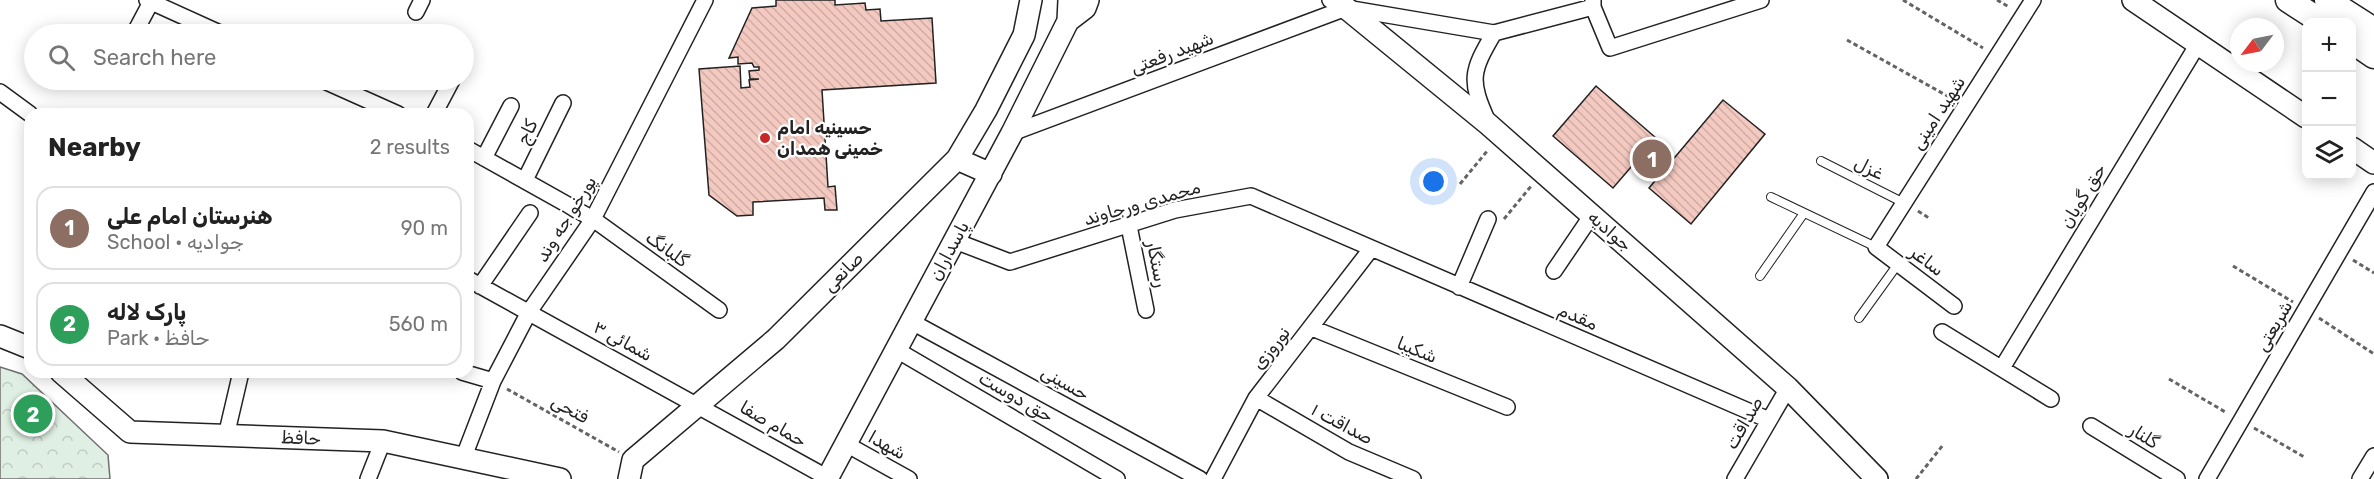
<!DOCTYPE html>
<meta charset="utf-8">
<style>
:root{--surface:#fff;--page:#f2f2f2;--text:#222;--muted:#767676;--line:#e0e0e0;--accent:#d93025}
body{margin:0;font-family:Rubik,"Noto Naskh Arabic",sans-serif;background:var(--page);color:var(--text)}
.controls{position:absolute;right:18px;top:18px;display:grid;overflow:hidden;border-radius:12px;box-shadow:0 3px 15px #0003}
.controls button{width:54px;height:54px;display:grid;place-items:center;padding:0;border:0;border-bottom:2px solid var(--line);background:var(--surface);color:var(--text);font:30px sans-serif}
.compass{position:absolute;left:2230px;top:18px;width:54px;height:54px;border-radius:50%;background:var(--surface);box-shadow:0 3px 15px #0003;rotate:238deg}
.you{position:absolute;left:1434px;top:182px;width:21px;height:21px;margin:-15px;border:4px solid #fff;border-radius:50%;background:#1a73e8;box-shadow:0 0 0 9px #1a73e833}
.badge{display:grid;place-items:center;width:39px;height:39px;border-radius:50%;background:var(--accent);color:#fff;font-size:20px;font-weight:700}
.pin{position:absolute;translate:-50% -50%;border:3px solid #fff;box-shadow:0 2px 6px #0006}
.list{margin:0;padding:0;list-style:none}
h2{display:flex;justify-content:space-between;align-items:center;height:78px;margin:0;padding:0 24px;font-size:26px}
h2 small{font-size:20px;font-weight:400;color:var(--muted)}
.list li{display:grid;grid-template-columns:39px 1fr auto;gap:18px;align-items:center;box-sizing:border-box;height:84px;margin:0 12px 12px;padding:0 12px;border:2px solid var(--line);border-radius:18px}
.list b{display:block;font-size:22px;white-space:nowrap}
.list p{margin:0;font-size:20px;white-space:nowrap;color:var(--muted)}
.list em{font-size:20px;font-style:normal;color:var(--muted)}
.icon{flex:none;width:33px;height:33px;fill:none;stroke:currentColor;stroke-width:2;stroke-linecap:round;stroke-linejoin:round}
.map{position:relative;flex:none;width:2374px;height:479px;overflow:hidden}
.search{position:absolute;background:var(--surface);box-shadow:0 3px 15px #0003;left:24px;top:24px;width:450px;height:66px;display:flex;align-items:center;gap:15px;box-sizing:border-box;padding:0 21px;border-radius:33px;color:var(--muted);font-size:22px}
.panel{position:absolute;background:var(--surface);box-shadow:0 3px 15px #0003;left:24px;top:108px;width:450px;height:270px;border-radius:18px}
.map>svg:first-child{display:block}
</style>
<div class="map">
<svg width="2374" height="479" viewBox="0 0 2374 479">
<defs>
<pattern id="park-crowns" width="20" height="18" patternUnits="userSpaceOnUse" patternTransform="scale(1.5)"><rect width="20" height="18" fill="#e0efe3"/><path d="M2 6a3 3 0 1 1 6 0M12 15a3 3 0 1 1 6 0" fill="none" stroke="#c0cdc2"/></pattern>
<pattern id="building-back-hatch" width="6" height="6" patternUnits="userSpaceOnUse" patternTransform="scale(1.5)"><rect width="6" height="6" fill="#f3c9c0"/><path d="M-1 5l2 2M0 0l6 6M5-1l2 2" fill="none" stroke="#d0aca5"/></pattern>
</defs>
<rect width="100%" height="100%" fill="#fff"/>
<path fill="url(#park-crowns)" stroke="#6f6f6f" stroke-width="1.5" d="M0,367L22,374L108,455L110,479H0Z"/>
<path fill="url(#building-back-hatch)" stroke="#222" stroke-width="1.5" d="M776,0H835V5L865,3L866,10L880,9L881,21L932,18L936,83L822,90L828,187L835,186L837,210H825L824,198L753,202V215L737,216L709,195L699,69L740,66L741,88L750,87L749,80L759,79H750L749,71L759,70V67H754L752,63L738,64V57L729,58L752,8L776,6Z
M1596,86L1656,138L1613,188L1553,136Z
M1723,100L1765,134L1691,224L1649,188Z"/>
<g fill="none" stroke-linecap="round" stroke-linejoin="round">
<g stroke="#222" stroke-width="10">
<path id="lane" d="M1821,161L1904,203
M1771,197L1876,247
M1760,276L1804,213
M1859,318L1898,264"/>
</g>
<g stroke="#222" stroke-width="18">
<path id="street" d="M147,0L222,34
M1330,0L1346,8L1494,33L1593,7
M1593,0V7L1610,48L1761,0
M416,12L422,0
M134,34L151,2
M322,80L398,114
M0,92L30,114
M434,114L452,80
M1488,122C1469,80 1471,72 1494,33
M1012,133L1346,8
M468,149L593,219L719,310
M484,158L511,106
M525,180L563,103
M1129,226L1146,310
M955,241L1010,262L1175,210L1251,196L1769,420
M1554,271L1592,215
M468,279L828,478
M480,286L530,213
M1459,287L1488,219
M1954,306L1876,247L2033,0
M912,322L1200,479
M1312,328L1507,407
M1942,332L2051,399
M895,349L1117,479
M2002,368L2198,44
M462,372L493,381
M1256,398L1349,452L1413,479
M2091,426L2177,479
M226,436L241,372
M846,444L909,479
M463,459L493,381L529,312L593,219L705,0
M368,479L383,441
M1213,479L1256,398L1371,249
M1735,479L1788,388
M2207,479L2374,192
M2360,479L2374,456"/>
</g>
<g stroke="#222" stroke-width="24">
<path id="secondary" d="M2133,0L2306,117
M1346,8L1488,124L1788,388L1877,479
M1068,21L1085,8L1088,0
M2352,148L2374,163
M957,159L986,110L1024,35L1031,0
M0,336L30,348
M61,372L130,432L383,441L560,479
M629,479L633,460L776,339L957,159L991,174
M827,479L1012,133L1068,21L1069,0"/>
</g>
<g stroke="#222" stroke-width="27">
<path id="primary" d="M2288,0L2322,22
M2327,0L2374,30
M2352,41L2374,56"/>
</g>
<path stroke="#646464" stroke-width="3" stroke-dasharray="4.5 3" stroke-linecap="butt" d="M1903,0L1983,48
M1997,0L2009,7
M1847,40L1951,98
M1460,184L1488,150
M1918,211L1929,218
M1504,219L1532,185
M2353,260L2374,273
M2233,266L2293,302
M2319,318L2374,354
M2169,379L2227,413
M507,389L619,452
M2254,428L2306,458
M1916,479L1943,445"/>
<use href="#lane" stroke="#fff" stroke-width="8"/>
<use href="#street" stroke="#fff" stroke-width="15"/>
<use href="#secondary" stroke="#fff" stroke-width="21"/>
<use href="#primary" stroke="#fff" stroke-width="24"/>
</g>
<circle fill="#c62828" stroke="#fff" stroke-width="2" cx="765" cy="138" r="6"/>
<g text-anchor="middle" stroke-width="4.5" stroke-linejoin="round" paint-order="stroke">
<g font-size="18" fill="#222" stroke="#fff">
<text transform="translate(1172 53) rotate(-21)" y="6">شهید رفعتی</text>
<text transform="translate(1938 113) rotate(-57)" y="6">شهید امینی</text>
<text transform="translate(527 132) rotate(-63)" y="6">کاج</text>
<text transform="translate(1869 168) rotate(27)" y="6">غزل</text>
<text transform="translate(2083 196) rotate(-59)" y="6">حق گویان</text>
<text transform="translate(1142 203) rotate(-16)" y="6">محمدی ورجاوند</text>
<text transform="translate(566 219) rotate(-58)" y="6">پورخواجه وند</text>
<text transform="translate(1610 231) rotate(41)" y="6">جوادیه</text>
<text transform="translate(667 249) rotate(36)" y="6">گلبانگ</text>
<text transform="translate(949 251) rotate(-62)" y="6">پاسداران</text>
<text transform="translate(1927 261) rotate(37)" y="6">ساغر</text>
<text transform="translate(1157 264) rotate(79)" y="6">رستگار</text>
<text transform="translate(843 272) rotate(-45)" y="6">صانعی</text>
<text transform="translate(1578 317) rotate(23)" y="6">مقدم</text>
<text transform="translate(2274 326) rotate(-60)" y="6">شریعتی</text>
<text transform="translate(623 341) rotate(29)" y="6">شمائی ۳</text>
<text transform="translate(1271 348) rotate(-51)" y="6">نوروزی</text>
<text transform="translate(1417 350) rotate(22)" y="6">شکیبا</text>
<text transform="translate(1065 383) rotate(29)" y="6">حسینی</text>
<text transform="translate(1016 397) rotate(30)" y="6">حق دوست</text>
<text transform="translate(570 409) rotate(29)" y="6">فتحی</text>
<text transform="translate(1744 423) rotate(-60)" y="6">صداقت</text>
<text transform="translate(773 424) rotate(30)" y="6">حمام صفا</text>
<text transform="translate(1342 424) rotate(28)" y="6">صداقت ۱</text>
<text transform="translate(2144 436) rotate(32)" y="6">گلنار</text>
<text transform="translate(301 438) rotate(2)" y="6">حافظ</text>
<text transform="translate(887 445) rotate(29)" y="6">شهدا</text>
</g>
<g font-size="18" font-weight="bold" fill="#222" stroke="#fff" text-anchor="start">
<text x="777" y="134">حسینیه امام<tspan x="777" dy="21">خمینی همدان</tspan></text>
</g>
</g>
</svg>
<div class="controls">
<button>+</button>
<button>−</button>
<button><svg class="icon" aria-label="layers" viewBox="0 0 24 24"><path d="M12 4l9 5-9 5-9-5zM3 14l9 5 9-5"/></svg></button>
</div>
<svg class="compass" viewBox="-18 -18 36 36"><path d="M0-13l5 13h-10z" fill="#e53935"/><path d="M0 13l5-13h-10z" fill="#767676"/></svg>
<div class="you"></div>
<div class="pin badge" style="left:1652px;top:159px;background:#8d6e63">1</div>
<div class="pin badge" style="left:33px;top:414px;background:#2e9e5b">2</div>
<div class="search"><svg class="icon" aria-label="search" viewBox="0 0 24 24"><circle cx="10" cy="10" r="6"/><path d="M15 15l6 6"/></svg>Search here</div>
<section class="panel">
<h2>Nearby<small>2 results</small></h2>
<ul class="list">
<li><span class="badge" style="background:#8d6e63">1</span><div><b>هنرستان امام علی</b><p>School · جوادیه</p></div><em>90 m</em></li>
<li><span class="badge" style="background:#2e9e5b">2</span><div><b>پارک لاله</b><p>Park · حافظ</p></div><em>560 m</em></li>
</ul>
</section>
</div>
